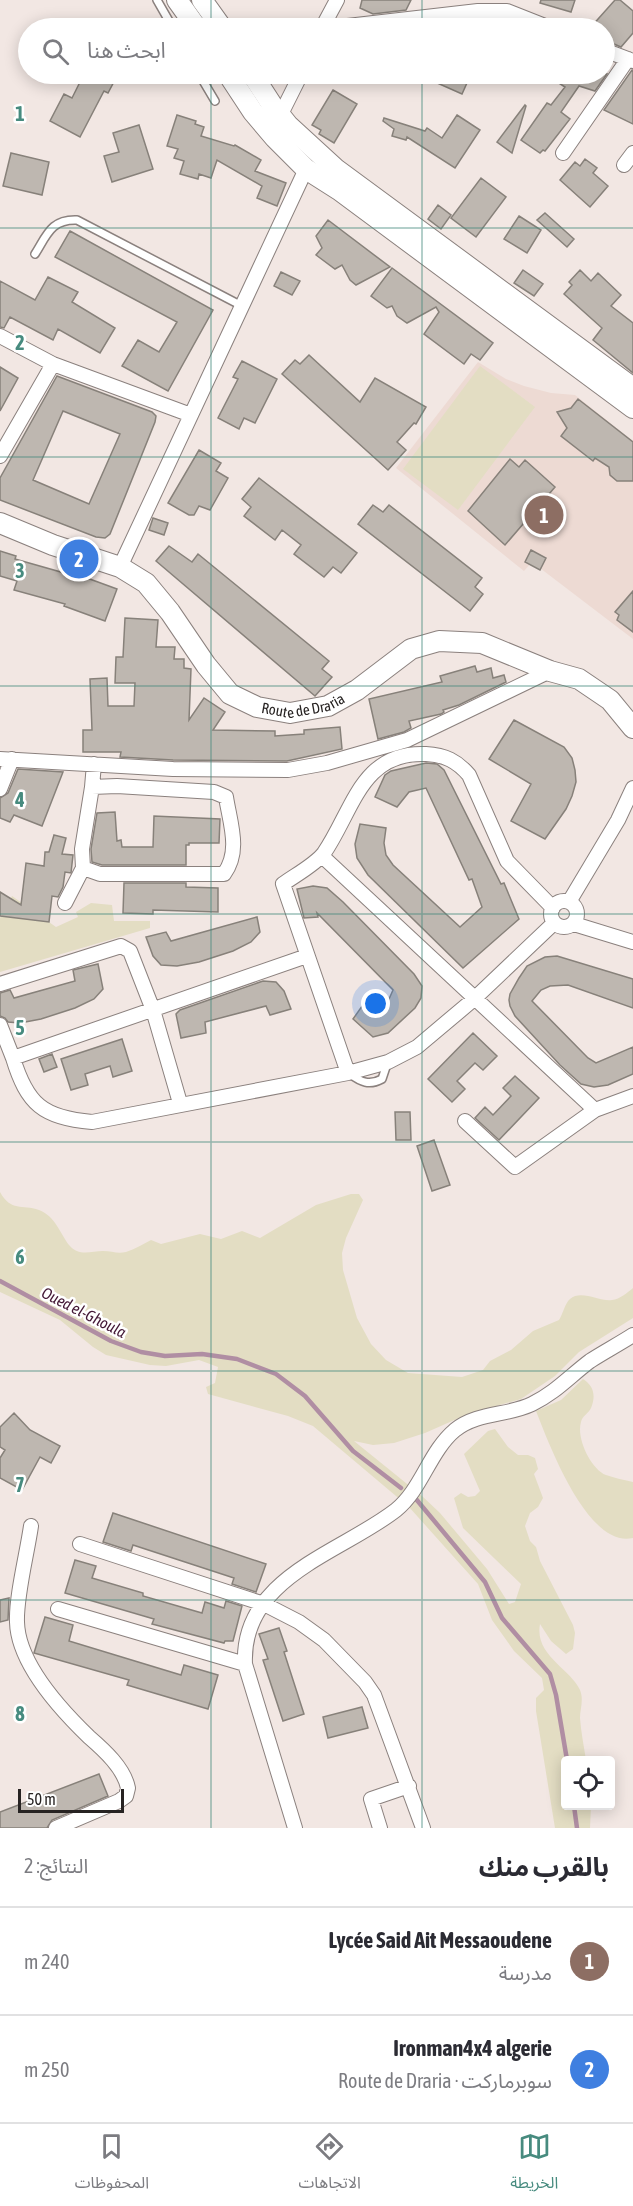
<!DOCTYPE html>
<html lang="ar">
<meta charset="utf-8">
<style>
:root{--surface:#fff;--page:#f7f7f7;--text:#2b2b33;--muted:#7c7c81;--line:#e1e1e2;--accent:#478b7f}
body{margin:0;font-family:"Asap Condensed","Noto Sans Arabic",sans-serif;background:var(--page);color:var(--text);direction:rtl}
.controls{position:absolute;right:18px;bottom:18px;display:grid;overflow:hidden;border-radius:6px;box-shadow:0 3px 15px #0003}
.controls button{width:54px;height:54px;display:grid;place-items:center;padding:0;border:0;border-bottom:2px solid var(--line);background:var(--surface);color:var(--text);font:30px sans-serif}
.scale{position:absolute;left:18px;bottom:15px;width:106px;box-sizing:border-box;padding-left:6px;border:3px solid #272322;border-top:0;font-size:16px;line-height:21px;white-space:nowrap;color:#272322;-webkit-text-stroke:4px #fff;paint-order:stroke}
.you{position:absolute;left:376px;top:1004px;width:21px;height:21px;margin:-15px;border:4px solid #fff;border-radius:50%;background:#1a73e8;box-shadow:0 0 0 9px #1a73e833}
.badge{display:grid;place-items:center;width:39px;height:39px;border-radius:50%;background:var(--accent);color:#fff;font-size:20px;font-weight:700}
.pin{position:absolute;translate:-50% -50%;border:3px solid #fff;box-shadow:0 2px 6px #0006}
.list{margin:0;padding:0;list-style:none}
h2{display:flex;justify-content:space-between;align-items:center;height:78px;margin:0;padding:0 24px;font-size:26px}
h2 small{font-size:20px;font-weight:400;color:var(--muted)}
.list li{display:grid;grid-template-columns:39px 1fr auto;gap:18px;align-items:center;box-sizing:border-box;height:108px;padding:0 24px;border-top:2px solid var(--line)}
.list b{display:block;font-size:22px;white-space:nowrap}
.list p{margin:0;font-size:20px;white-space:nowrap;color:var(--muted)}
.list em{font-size:20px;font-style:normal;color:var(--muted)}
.icon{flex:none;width:33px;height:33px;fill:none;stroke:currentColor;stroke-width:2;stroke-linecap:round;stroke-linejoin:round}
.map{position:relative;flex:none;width:633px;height:1828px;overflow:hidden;direction:ltr}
.search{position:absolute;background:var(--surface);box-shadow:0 3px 15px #0003;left:18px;right:18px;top:18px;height:66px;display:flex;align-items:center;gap:15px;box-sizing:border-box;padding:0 21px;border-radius:33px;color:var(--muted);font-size:22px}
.sheet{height:294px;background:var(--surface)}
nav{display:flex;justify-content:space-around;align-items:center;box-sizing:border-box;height:84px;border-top:2px solid var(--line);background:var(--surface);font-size:16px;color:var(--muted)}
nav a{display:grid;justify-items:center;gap:3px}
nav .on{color:var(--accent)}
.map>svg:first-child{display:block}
</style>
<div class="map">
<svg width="633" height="1828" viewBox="0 0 633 1828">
<rect width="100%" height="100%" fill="#f2e7e3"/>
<path fill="#eddad3" d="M478,362L506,379L524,386L551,393L575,395L633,441V639L532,562L524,571L396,468Z"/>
<path fill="#e3ddc3" d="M480,366L535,407L458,510L403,469Z
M12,896L56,927L78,917L76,912L91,903L112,905L114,921H150V928L0,972V918Z
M0,1192C11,1212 22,1204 39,1210C55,1216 60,1233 69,1245C79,1257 91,1251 103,1251C112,1251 117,1254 126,1252C135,1249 143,1244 151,1240L161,1244L200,1234L221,1239L242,1231L260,1238L316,1205L351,1194H359L363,1200L346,1238L342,1253L343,1270L357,1318L371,1344L386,1360L408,1373L462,1377L483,1370L490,1361L511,1350L533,1331L559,1320C563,1314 565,1303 570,1299C581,1289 600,1302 612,1300C620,1299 627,1293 633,1288V1318L579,1352L555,1376L521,1399L468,1414L425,1433L394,1443L373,1445L354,1441L422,1496L440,1513L487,1569L509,1604L515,1602L521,1584L463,1528L454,1498L461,1493L468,1497L475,1496L480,1491L464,1454L488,1431L495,1429L508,1447L518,1455H528L535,1458L538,1469L534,1474L543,1498L538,1507L530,1513L525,1526L530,1541L536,1547L540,1561L573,1625L575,1633L573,1649L566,1654L551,1641L540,1624C534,1655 571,1669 580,1690C584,1700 580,1709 580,1718C581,1732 584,1747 586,1760H566V1806H591L590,1828H555L536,1711V1698L544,1690L542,1678L514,1651L492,1620L478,1584L409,1507L313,1426L288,1416L208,1394L206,1387L215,1383L218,1367L199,1360L166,1366L150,1365L106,1355L93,1347L60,1320L0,1292Z
M583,1379C594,1386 596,1396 591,1408C589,1413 582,1416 581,1422C576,1438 591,1469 606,1475C614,1478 625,1480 633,1482V1538C588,1549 549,1444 536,1411L561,1400Z"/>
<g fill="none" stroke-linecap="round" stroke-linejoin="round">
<path stroke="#b08ea3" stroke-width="4.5" d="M0,1281L111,1341L141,1352L165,1356L202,1354L237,1359L276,1374L305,1396L353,1451L401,1488
M416,1499L485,1582L502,1618L550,1674L556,1695L567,1760
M574,1806L577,1828"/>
</g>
<path fill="#beb7b0" stroke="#87817a" stroke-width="1.5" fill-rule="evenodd" d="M362,0H411L406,10L373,14L360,8Z
M541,0H575L571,12L540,3Z
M615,0H620L633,11V33L621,47L614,44L604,36V28H590Z
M632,70H633V124L604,110Z
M84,74H118L108,93L104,91L80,137L50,121L64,94L72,98Z
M417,74H471L462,94Z
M545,74H607L595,91L579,86L561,112L570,119L545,151L543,150L540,153L521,140L547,103L551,105L565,87Z
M333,90L357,104L334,143L319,134L321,130L312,125Z
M525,105L526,106L512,153L497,142Z
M177,115L196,121L195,124L204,127L201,136L234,146L235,145L261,160L255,171L286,183L277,206L257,198L262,186L217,160L211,178L199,174L198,179L180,174L184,161L174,158L178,149L167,146Z
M457,115L480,130L455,168L407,137L406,140L392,136L394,129L383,121L384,118L425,131L427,128L442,138Z
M139,125L153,169L112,182L104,156L119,152L113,133Z
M11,153L49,162L42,195L3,186Z
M585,159L597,168L593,173L608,186L590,207L560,180L575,162L580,166Z
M481,178L506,197L476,237L451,218Z
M438,205L451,215L441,229L428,219Z
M545,213L574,239L567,247L537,220Z
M519,216L541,230L527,253L504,239Z
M328,220L390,267L356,285L350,280L342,265L335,269L316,255L322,248L316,236Z
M70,231L213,310L168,391L122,366L138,340L159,352L177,322L55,257Z
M392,268L493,343L480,360L471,354L464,364L424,334L439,312L436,307L407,323L397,316L392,306L387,308L371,296Z
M523,270L543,284L534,296L514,283Z
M580,270L591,281L598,273L621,295L611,306L633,323V373L593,340L602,328L564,294L572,285L569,282Z
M281,272L300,281L292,295L274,286Z
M48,277L78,292L72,302L115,328L100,353L58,329L53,340L10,317L4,328L0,327V281L35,300Z
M309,355L360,402L375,378L426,407L416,424L414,423L397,442L406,450L388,470L282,374L295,360L300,364Z
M242,361L277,379L255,423L244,418L239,429L218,418L238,379L233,377Z
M0,367L18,378L0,411Z
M57,376L152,412L156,416L155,422L110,534L105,538L96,537L0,500V478ZM63,411L120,434L89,504L33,480Z
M578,399L633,442V481H617L610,475L609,467L595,458L593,461L561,436L567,428L557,412L571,408Z
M199,450L221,463L216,471L228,478L210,510L199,506L194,515H189L168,503Z
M510,459L519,467L525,460L555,487L505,545L468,511Z
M259,478L357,553L341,573L333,567L324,577L294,554L301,545L282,530L275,540L244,516L251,507L242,499Z
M373,505L383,512L389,505L482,578L475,587L483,594L470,611L358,524Z
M153,518L168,523L164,535L149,530Z
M169,546L192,562L198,554L329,661L322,669L332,677L315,696L156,561Z
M531,550L546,558L540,570L525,562Z
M0,551L16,556L15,559L75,576L76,574L117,589L105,621L64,606L65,604L14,590L17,581L0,576Z
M633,591V632L617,620L619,615L615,612Z
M125,618L158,620L156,647H175L174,659H184V668L191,669L189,720L204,698L225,712L213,730L275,731V736L304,734V730L340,727L342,749L287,761L173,760L120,757L121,752H83V730H92L90,679L107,678L108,706H134L135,683H115L116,657H123Z
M475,666L477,672L491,668L493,678L504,675L506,682L459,705L443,710L444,712L441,714L409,721L411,728L404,732L378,739L369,699L442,682L440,676Z
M514,720L564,747L572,758L575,770L576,782L572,796L566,809L545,839L511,821L531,784L489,759Z
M426,763L437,764L444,770L501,884L504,883L519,919L463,968L368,875L357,858L355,844L360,824L386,828L384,843L386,855L393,865L460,927L482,907L472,879L469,880L426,788L409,792L397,807L375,797L385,775L391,771Z
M18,769L63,772L42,826L14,815L10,822L0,818V798L8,793Z
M115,812L117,841L121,840L122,847H153L154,816L220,819L219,843H189V845H186V865H102L92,862L91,849L97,813Z
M54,835L66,838L62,854L73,855L71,873L65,872L63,887L58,897L52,896L49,922L0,916V892L21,905L26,863L44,866L45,852H49Z
M124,883H186V887L218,888V912L153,910V914L123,913Z
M313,886L327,888L343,902L414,974L422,986L421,998L415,1008L388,1033L373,1037L353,1019L365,1002L378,1008L389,999L393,990L317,913L318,917L304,918L297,889Z
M257,917L260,932L251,942L233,951L199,962L177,966L161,965L153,956L146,937L166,932L171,941Z
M557,956L633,979V1008L568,985L550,986L541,990L532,1001L588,1058L596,1063L633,1047V1074L608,1085L594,1087L581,1084L560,1065L515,1016L510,1006L509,1000L510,994L519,978L527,966L545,957Z
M98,964L103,989L94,999L75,1008L41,1019L20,1023L8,1022L5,1018L0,1016V993L10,990L14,998L75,981L73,970Z
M263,981L276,982L284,991L291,1009L270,1015L266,1006L205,1022L206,1033L181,1038L176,1014L180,1010Z
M473,1033L497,1056L483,1070L475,1063L457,1081L465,1089L452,1102L428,1079Z
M122,1039L132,1071L113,1077L110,1066L85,1074L88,1085L71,1090L61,1059Z
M52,1054L57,1067L44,1072L39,1059Z
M515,1076L539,1098L499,1140L475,1118L485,1107L493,1115L511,1096L503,1088Z
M395,1112H410L411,1140H396Z
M434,1140L450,1185L432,1191L417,1146Z
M14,1413L30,1430L60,1446L51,1463L40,1457L22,1490L0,1478V1458L5,1450L0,1447V1427Z
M113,1513L266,1564L256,1592L232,1584L234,1578L133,1545L131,1551L103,1542Z
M75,1560L96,1566L92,1578L143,1593V1596L202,1613L205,1602L224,1608L226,1601L242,1606L233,1641H225L224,1643L152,1624L154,1619L65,1593Z
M9,1598L8,1620L0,1622V1600Z
M45,1617L73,1625L69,1641L181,1675L184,1665L218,1675L208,1709L127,1685L129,1680L34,1653Z
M279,1628L287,1651L284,1652L304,1714L283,1721L263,1660L268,1659L259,1634Z
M362,1707L368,1728L328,1738L323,1717Z
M99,1774L108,1796L52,1820L47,1828H0V1812Z"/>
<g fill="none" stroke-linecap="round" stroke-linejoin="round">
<g stroke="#8b817e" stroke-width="10">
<path id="lane" d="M157,0L173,28
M199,74L215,101
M35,254C47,235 51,219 77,220L242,306
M350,1074C361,1082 369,1086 382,1079L387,1064"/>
</g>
<g stroke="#8b817e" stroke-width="16">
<path id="street" d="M322,28L337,0
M330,28L478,11H507L550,28
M604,50L633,61
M280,116L301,74
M563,153L628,59
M624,165L633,153
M0,336L53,364L191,415
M0,456L53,364
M120,567L306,169
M0,759L173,769L288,770L327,763L407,740L550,671
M0,789L12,759
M322,856L595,1110
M83,868L100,874H224C241,851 230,823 226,797L214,792L117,786L92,787
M551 914a13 13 0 1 1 26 0a13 13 0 1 1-26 0Z
M569,902L618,820L633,788
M65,903L83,868L82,849L92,787L94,764
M574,924L633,942
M307,956L13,1058C27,1104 43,1118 92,1122L348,1073L388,1062L417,1047L474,999L554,923
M0,984L121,946L130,951L153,1010L180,1103
M0,1025L13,1058
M348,1073L283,884C294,876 316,864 324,853C353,811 361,751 426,754C445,755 457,761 469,775L507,861L553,908
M465,1121L515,1167L595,1110L633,1096
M31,1526C27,1554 16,1596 17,1622C18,1664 61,1710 89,1737C104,1750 124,1768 128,1788L126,1796L119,1801L56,1828
M80,1544L264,1604L299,1622L324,1640L365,1682L374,1695L423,1828
M58,1609L245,1664
M295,1828L245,1664C241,1577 341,1553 396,1510C422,1489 429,1452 455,1430C478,1412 507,1416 532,1404C555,1393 570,1376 590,1361C604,1352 619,1344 633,1335
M380,1828L371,1799L409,1786"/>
</g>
<g stroke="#8b817e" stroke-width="22">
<g id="secondary">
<path d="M177,0L197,28"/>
<path d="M202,0L222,28"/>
<path d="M228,74L253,112L275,138L306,169L339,190L633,408"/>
<path d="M252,74L272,105L288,125L336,169L633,388"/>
<path id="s1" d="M0,523L53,545L120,567L146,583L170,612L206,665L230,694L257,707L290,713L328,706L357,690L411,649L439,641L482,643L550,671L579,679L610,700L633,728"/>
</g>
</g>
<use href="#lane" stroke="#fff" stroke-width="7"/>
<use href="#street" stroke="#fff" stroke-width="14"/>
<use href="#secondary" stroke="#fff" stroke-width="20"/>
</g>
<path fill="none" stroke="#478b7f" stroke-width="1.5" stroke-opacity="0.55" d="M211,0V28M422,0V28M211,74V1828M422,74V1828M0,228H633M0,457H633M0,686H633M0,914H633M0,1142H633M0,1371H633M0,1600H633"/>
<g text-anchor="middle" stroke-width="5" stroke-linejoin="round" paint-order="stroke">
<g font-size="15" fill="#272322" stroke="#fff">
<text dy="5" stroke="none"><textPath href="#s1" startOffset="375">Route de Draria</textPath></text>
</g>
<g font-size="16" font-style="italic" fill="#421735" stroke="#fff">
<text transform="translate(84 1312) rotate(27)" y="6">Oued el-Ghoula</text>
</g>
</g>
<g font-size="20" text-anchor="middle" font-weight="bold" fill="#478b7f" stroke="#fff" stroke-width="5" stroke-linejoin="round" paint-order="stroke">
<text x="20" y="121">1</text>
<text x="20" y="350">2</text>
<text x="20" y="578">3</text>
<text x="20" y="807">4</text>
<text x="20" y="1035">5</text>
<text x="20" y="1264">6</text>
<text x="20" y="1492">7</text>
<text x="20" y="1721">8</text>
</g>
</svg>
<div class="controls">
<button><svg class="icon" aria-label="locate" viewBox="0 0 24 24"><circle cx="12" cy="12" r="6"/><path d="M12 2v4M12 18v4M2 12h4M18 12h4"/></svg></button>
</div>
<div class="scale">50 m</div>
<div class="you"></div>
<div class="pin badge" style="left:544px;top:515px;background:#8d6e63">1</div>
<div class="pin badge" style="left:79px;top:559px;background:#3f7fe0">2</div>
<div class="search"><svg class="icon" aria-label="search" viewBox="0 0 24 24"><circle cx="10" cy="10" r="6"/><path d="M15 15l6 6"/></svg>ابحث هنا</div>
</div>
<section class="sheet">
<h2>بالقرب منك<small>النتائج: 2</small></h2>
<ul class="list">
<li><span class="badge" style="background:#8d6e63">1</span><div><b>Lycée Said Ait Messaoudene</b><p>مدرسة</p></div><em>240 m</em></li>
<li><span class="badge" style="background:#3f7fe0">2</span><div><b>Ironman4x4 algerie</b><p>سوبرماركت · Route de Draria</p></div><em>250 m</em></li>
</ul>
</section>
<nav>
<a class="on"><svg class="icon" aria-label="map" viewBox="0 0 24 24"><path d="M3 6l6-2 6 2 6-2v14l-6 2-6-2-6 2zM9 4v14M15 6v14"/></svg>الخريطة</a>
<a><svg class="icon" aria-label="directions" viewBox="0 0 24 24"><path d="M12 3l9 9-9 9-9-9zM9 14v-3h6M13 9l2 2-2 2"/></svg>الاتجاهات</a>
<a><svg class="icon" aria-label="saved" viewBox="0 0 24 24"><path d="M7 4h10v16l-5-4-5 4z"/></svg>المحفوظات</a>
</nav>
